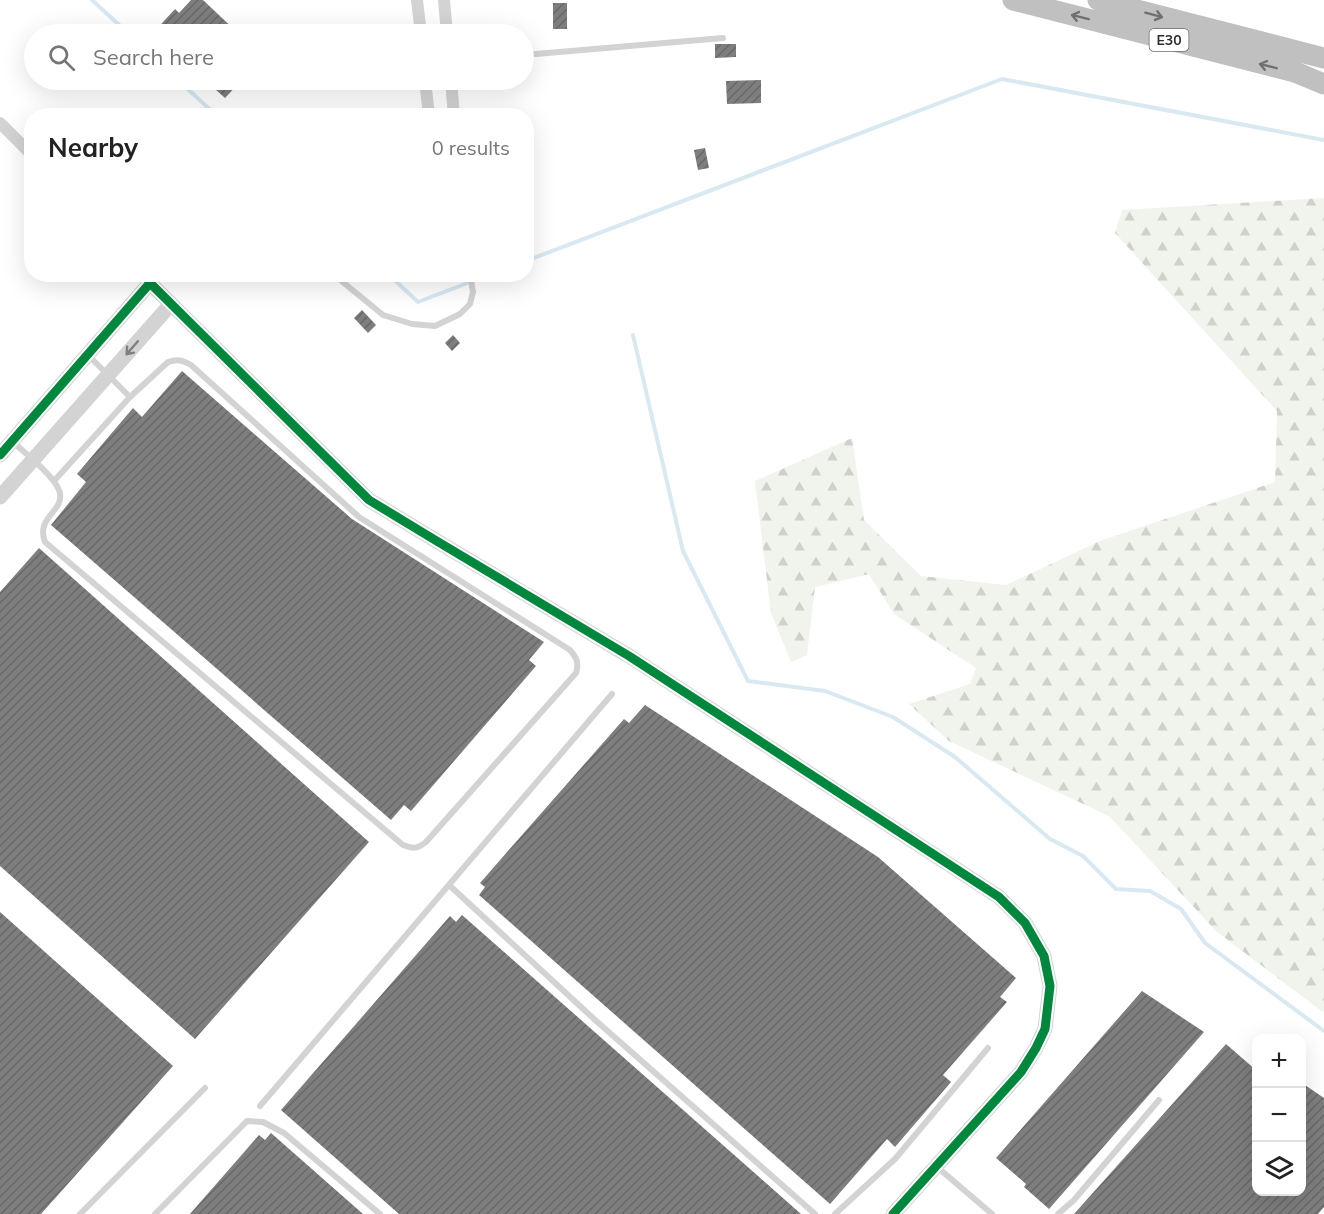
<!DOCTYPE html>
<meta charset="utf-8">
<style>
:root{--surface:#fff;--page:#f6f6f6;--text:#222;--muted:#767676;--line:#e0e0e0}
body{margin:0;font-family:Mulish,sans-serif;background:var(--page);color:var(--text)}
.controls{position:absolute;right:18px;bottom:18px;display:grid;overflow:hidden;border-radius:12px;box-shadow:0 6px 24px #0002}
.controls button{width:54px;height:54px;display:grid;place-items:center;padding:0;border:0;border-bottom:2px solid var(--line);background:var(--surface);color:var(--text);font:30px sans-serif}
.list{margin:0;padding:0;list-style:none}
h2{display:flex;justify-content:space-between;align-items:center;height:78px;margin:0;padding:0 24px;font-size:26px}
h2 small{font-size:20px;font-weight:400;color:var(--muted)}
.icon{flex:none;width:33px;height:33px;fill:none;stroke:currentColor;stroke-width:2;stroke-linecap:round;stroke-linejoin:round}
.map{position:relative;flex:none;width:1324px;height:1214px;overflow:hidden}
.search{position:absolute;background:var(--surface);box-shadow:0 6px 24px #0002;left:24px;top:24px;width:510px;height:66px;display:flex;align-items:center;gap:15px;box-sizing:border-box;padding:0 21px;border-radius:33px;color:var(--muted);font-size:22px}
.panel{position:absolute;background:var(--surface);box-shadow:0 6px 24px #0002;left:24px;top:108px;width:510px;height:174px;border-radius:24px}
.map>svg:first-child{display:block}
</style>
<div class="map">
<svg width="1324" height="1214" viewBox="0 0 1324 1214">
<defs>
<pattern id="forest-firs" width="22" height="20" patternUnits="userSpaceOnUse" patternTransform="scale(1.5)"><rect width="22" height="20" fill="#f1f4ec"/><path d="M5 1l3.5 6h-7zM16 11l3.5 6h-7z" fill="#cfd2cb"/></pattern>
<pattern id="building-hatch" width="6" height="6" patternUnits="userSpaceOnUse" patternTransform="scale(1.5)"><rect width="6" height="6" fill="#7e7e7e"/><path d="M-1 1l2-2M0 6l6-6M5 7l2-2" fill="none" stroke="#686868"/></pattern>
</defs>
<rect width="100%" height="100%" fill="#fff"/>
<path fill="url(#forest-firs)" d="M1324,198V1013L1216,931L1109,816L949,741L909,704L970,684L976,668L894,614L869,574L815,587L807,655L791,662L771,613L755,481L852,438L864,520L921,576L1006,585L1100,541L1275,482L1277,411L1115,233L1122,210Z"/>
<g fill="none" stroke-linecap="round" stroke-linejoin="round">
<path stroke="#d8e9f1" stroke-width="4" d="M92,0L129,34
M178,80L217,116
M526,261L1002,79L1324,140
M388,274L418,302L491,274
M633,335L683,551L748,681L825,691L893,717L955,757L1050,839L1083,856L1116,889L1150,891L1181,909L1205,943L1324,1031"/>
</g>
<path fill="url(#building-hatch)" d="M191,0H203L239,34H152L175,9L179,13Z
M553,3H567V29H553Z
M715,44H736V57L715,58Z
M205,80H242L225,98Z
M761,80V103L727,104L726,81Z
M705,148L709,168L698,170L694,150Z
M362,310L376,325L368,333L354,318Z
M453,335L460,343L452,351L445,343Z
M182,371L352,519L544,642L529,660L536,666L411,811L404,805L391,820L51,525L86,482L77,474L133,408L142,417Z
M39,548L369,842L195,1039L0,866V592Z
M645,705L878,857L1016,978L1000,997L1007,1002L943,1075L951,1082L895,1147L887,1139L830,1204L479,895L485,887L480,883L624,719L629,723Z
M0,912L173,1066L41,1214H0Z
M462,915L801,1214H399L281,1110L450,916L456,922Z
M1142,991L1204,1032L1049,1209L1024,1187L1026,1184L996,1158Z
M1226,1044L1257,1071V1191H1302V1083L1324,1098V1207L1318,1214H1074Z
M271,1133L363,1214H190L259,1135L265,1140Z"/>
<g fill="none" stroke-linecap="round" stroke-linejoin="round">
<path stroke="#d3d3d3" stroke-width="6" d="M524,55L723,38
M333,274L383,315L412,324L435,326L460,314L470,304L473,292L470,274
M88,355L130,397
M13,442C25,453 53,475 59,490C67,511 35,516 45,542L403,845C414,849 417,849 426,842L576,673C579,663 577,658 570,650L359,517L191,365C182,360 177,359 168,362L130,397L54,481
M449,885L594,1019L815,1214
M260,1106L612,694
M936,1166L992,1214
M80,1214L205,1088
M155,1214L247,1121L263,1122L284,1133L380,1214
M835,1214L895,1159L988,1048
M1058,1214L1074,1200L1159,1100"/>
<path stroke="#d3d3d3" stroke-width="12" d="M417,0L421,34
M444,0L447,34
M425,80L429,116
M451,80L454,116
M0,123L32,155"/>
<path stroke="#d3d3d3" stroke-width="15" d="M0,455L150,283L369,500L435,540L629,656L999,897L1025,923L1044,956L1050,986L1045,1029L1036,1048L1021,1072L893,1214
M0,497L171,304"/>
<path stroke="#c0c0c0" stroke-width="21" d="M1013,0L1295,72L1324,84
M1098,0L1324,58"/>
<g stroke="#fff" stroke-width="13">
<path id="cycleway" d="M0,455L150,283L369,500L435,540L629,656L999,897L1025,923L1044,956L1050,986L1045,1029L1036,1048L1021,1072L893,1214"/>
</g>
<use href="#cycleway" stroke="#00873e" stroke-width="9"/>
</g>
<defs><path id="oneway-shaft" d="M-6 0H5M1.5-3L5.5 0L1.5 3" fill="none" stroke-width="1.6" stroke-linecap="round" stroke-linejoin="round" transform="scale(1.5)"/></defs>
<g stroke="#707070">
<use href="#oneway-shaft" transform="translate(1154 15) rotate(15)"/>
<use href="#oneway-shaft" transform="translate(1080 17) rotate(-166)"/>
<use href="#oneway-shaft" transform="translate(1268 66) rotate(-166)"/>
</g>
<use stroke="#808080" href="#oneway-shaft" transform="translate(132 348) rotate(131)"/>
<g text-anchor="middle" stroke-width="6" stroke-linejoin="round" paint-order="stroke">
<rect fill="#fff" stroke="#6d6d6d" stroke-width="1.5" x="1149.5" y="29" width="39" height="22" rx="4.5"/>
<g font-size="14" font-weight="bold" fill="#2e2e2e">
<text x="1169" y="45">E30</text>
</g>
</g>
</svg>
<div class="controls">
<button>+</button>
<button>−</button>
<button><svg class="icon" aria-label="layers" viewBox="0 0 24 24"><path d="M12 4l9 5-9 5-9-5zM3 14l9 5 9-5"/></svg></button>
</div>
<div class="search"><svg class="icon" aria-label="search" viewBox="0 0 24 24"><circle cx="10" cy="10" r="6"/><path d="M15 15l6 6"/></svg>Search here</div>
<section class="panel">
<h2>Nearby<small>0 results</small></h2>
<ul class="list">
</ul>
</section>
</div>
